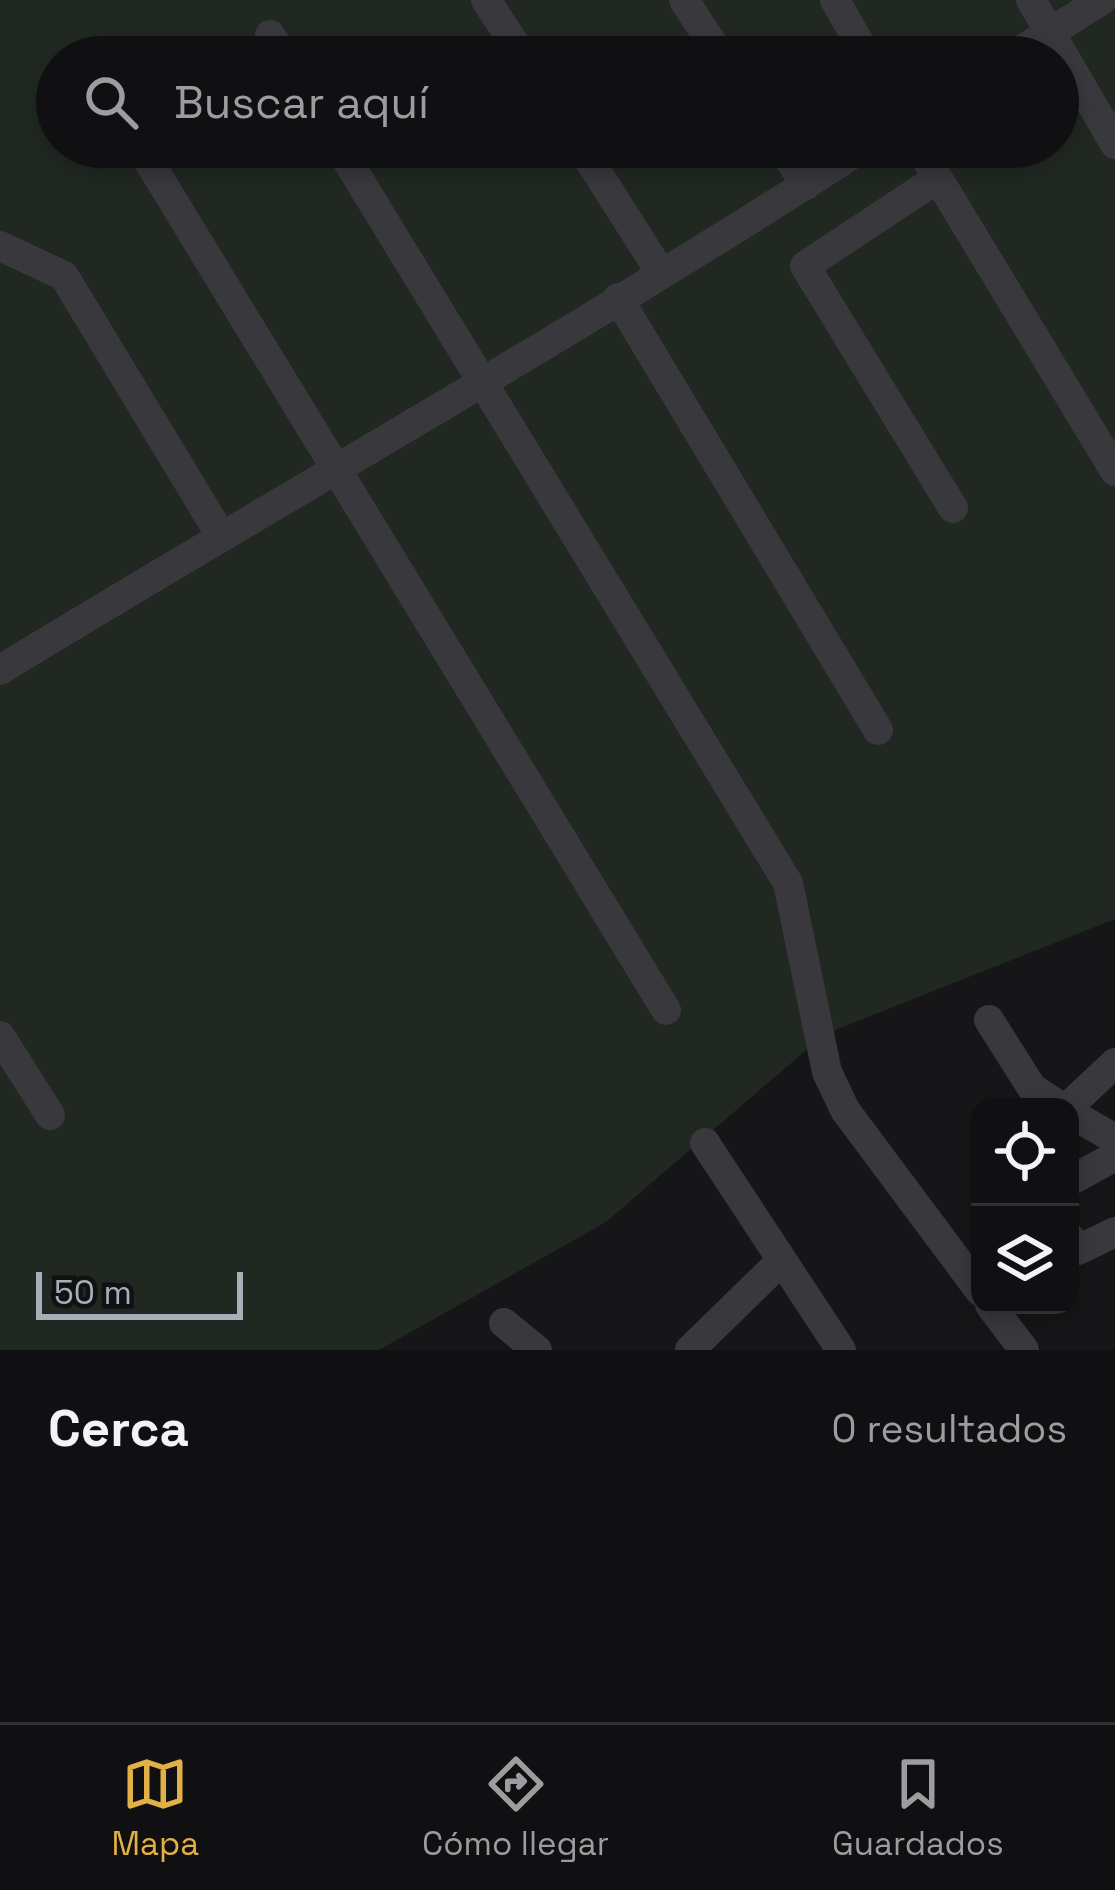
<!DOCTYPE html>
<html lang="es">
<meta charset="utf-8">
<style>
:root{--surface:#101012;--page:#1e1e20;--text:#f1f3f6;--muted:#9c9d9f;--line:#303032;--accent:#e2b044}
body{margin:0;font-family:"Space Grotesk",sans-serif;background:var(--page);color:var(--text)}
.controls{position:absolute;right:36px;bottom:36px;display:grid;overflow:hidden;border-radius:24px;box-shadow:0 6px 18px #0003}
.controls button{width:108px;height:108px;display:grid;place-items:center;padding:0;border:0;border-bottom:3px solid var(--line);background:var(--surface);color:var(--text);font:60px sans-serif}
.scale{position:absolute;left:36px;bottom:30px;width:207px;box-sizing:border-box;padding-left:12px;border:6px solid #a9adb7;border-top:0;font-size:33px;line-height:42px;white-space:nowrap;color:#a9adb7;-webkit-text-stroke:9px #111113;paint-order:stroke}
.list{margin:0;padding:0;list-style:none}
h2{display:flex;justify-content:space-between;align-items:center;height:156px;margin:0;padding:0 48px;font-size:51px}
h2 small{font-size:39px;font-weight:400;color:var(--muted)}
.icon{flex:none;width:66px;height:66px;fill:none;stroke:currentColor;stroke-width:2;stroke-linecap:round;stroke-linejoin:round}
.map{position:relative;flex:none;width:1115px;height:1350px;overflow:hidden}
.search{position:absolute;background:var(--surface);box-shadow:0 6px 18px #0003;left:36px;right:36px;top:36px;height:132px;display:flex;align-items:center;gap:30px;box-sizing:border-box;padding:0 42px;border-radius:66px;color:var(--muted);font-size:45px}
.sheet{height:372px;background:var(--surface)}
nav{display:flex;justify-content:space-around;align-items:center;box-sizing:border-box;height:168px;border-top:3px solid var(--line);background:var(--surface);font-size:33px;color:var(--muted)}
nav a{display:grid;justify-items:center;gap:6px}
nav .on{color:var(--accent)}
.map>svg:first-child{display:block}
</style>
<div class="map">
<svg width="1115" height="1350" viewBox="0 0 1115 1350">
<rect width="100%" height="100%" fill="#161618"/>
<path fill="#212822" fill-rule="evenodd" d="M0,0H1115V919L825,1034L606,1222L379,1350H0ZM57,57H1058V147H57Z"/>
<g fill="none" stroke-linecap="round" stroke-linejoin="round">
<path stroke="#38383d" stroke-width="30" d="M486,0L523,57
M684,0L721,57
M835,0L867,57
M1031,0L1115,144
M270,35L284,57
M1010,57L1102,0
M140,147L666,1010
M339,147L788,883L827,1072L845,1110L980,1291
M581,147L661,273
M781,147L806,185
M919,147L1115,471
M938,178L805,266L953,508
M0,246L64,276L220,534
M618,298L878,730
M0,670C287,495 581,330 864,147
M989,1020L1032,1088L1061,1107
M0,1036L50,1115
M1068,1107L1115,1063
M1070,1113L1115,1139
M705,1143L841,1350
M1070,1181L1115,1156
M1070,1238L1078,1250L1115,1232
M990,1305L1024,1350
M504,1323L537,1350
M690,1350L781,1261"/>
</g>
</svg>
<div class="controls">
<button><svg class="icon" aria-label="locate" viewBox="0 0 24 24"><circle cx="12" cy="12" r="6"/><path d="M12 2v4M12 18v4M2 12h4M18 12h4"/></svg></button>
<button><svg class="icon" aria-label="layers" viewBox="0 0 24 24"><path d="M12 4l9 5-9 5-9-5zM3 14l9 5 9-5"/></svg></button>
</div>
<div class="scale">50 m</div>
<div class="search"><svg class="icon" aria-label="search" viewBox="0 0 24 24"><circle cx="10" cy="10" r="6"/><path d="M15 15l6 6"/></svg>Buscar aquí</div>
</div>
<section class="sheet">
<h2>Cerca<small>0 resultados</small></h2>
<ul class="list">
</ul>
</section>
<nav>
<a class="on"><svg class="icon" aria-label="map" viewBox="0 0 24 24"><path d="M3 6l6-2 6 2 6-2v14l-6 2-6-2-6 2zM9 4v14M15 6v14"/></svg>Mapa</a>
<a><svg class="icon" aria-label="directions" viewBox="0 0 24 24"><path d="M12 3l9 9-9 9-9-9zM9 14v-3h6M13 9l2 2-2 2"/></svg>Cómo llegar</a>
<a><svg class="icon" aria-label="saved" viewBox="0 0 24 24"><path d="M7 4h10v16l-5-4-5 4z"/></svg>Guardados</a>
</nav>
